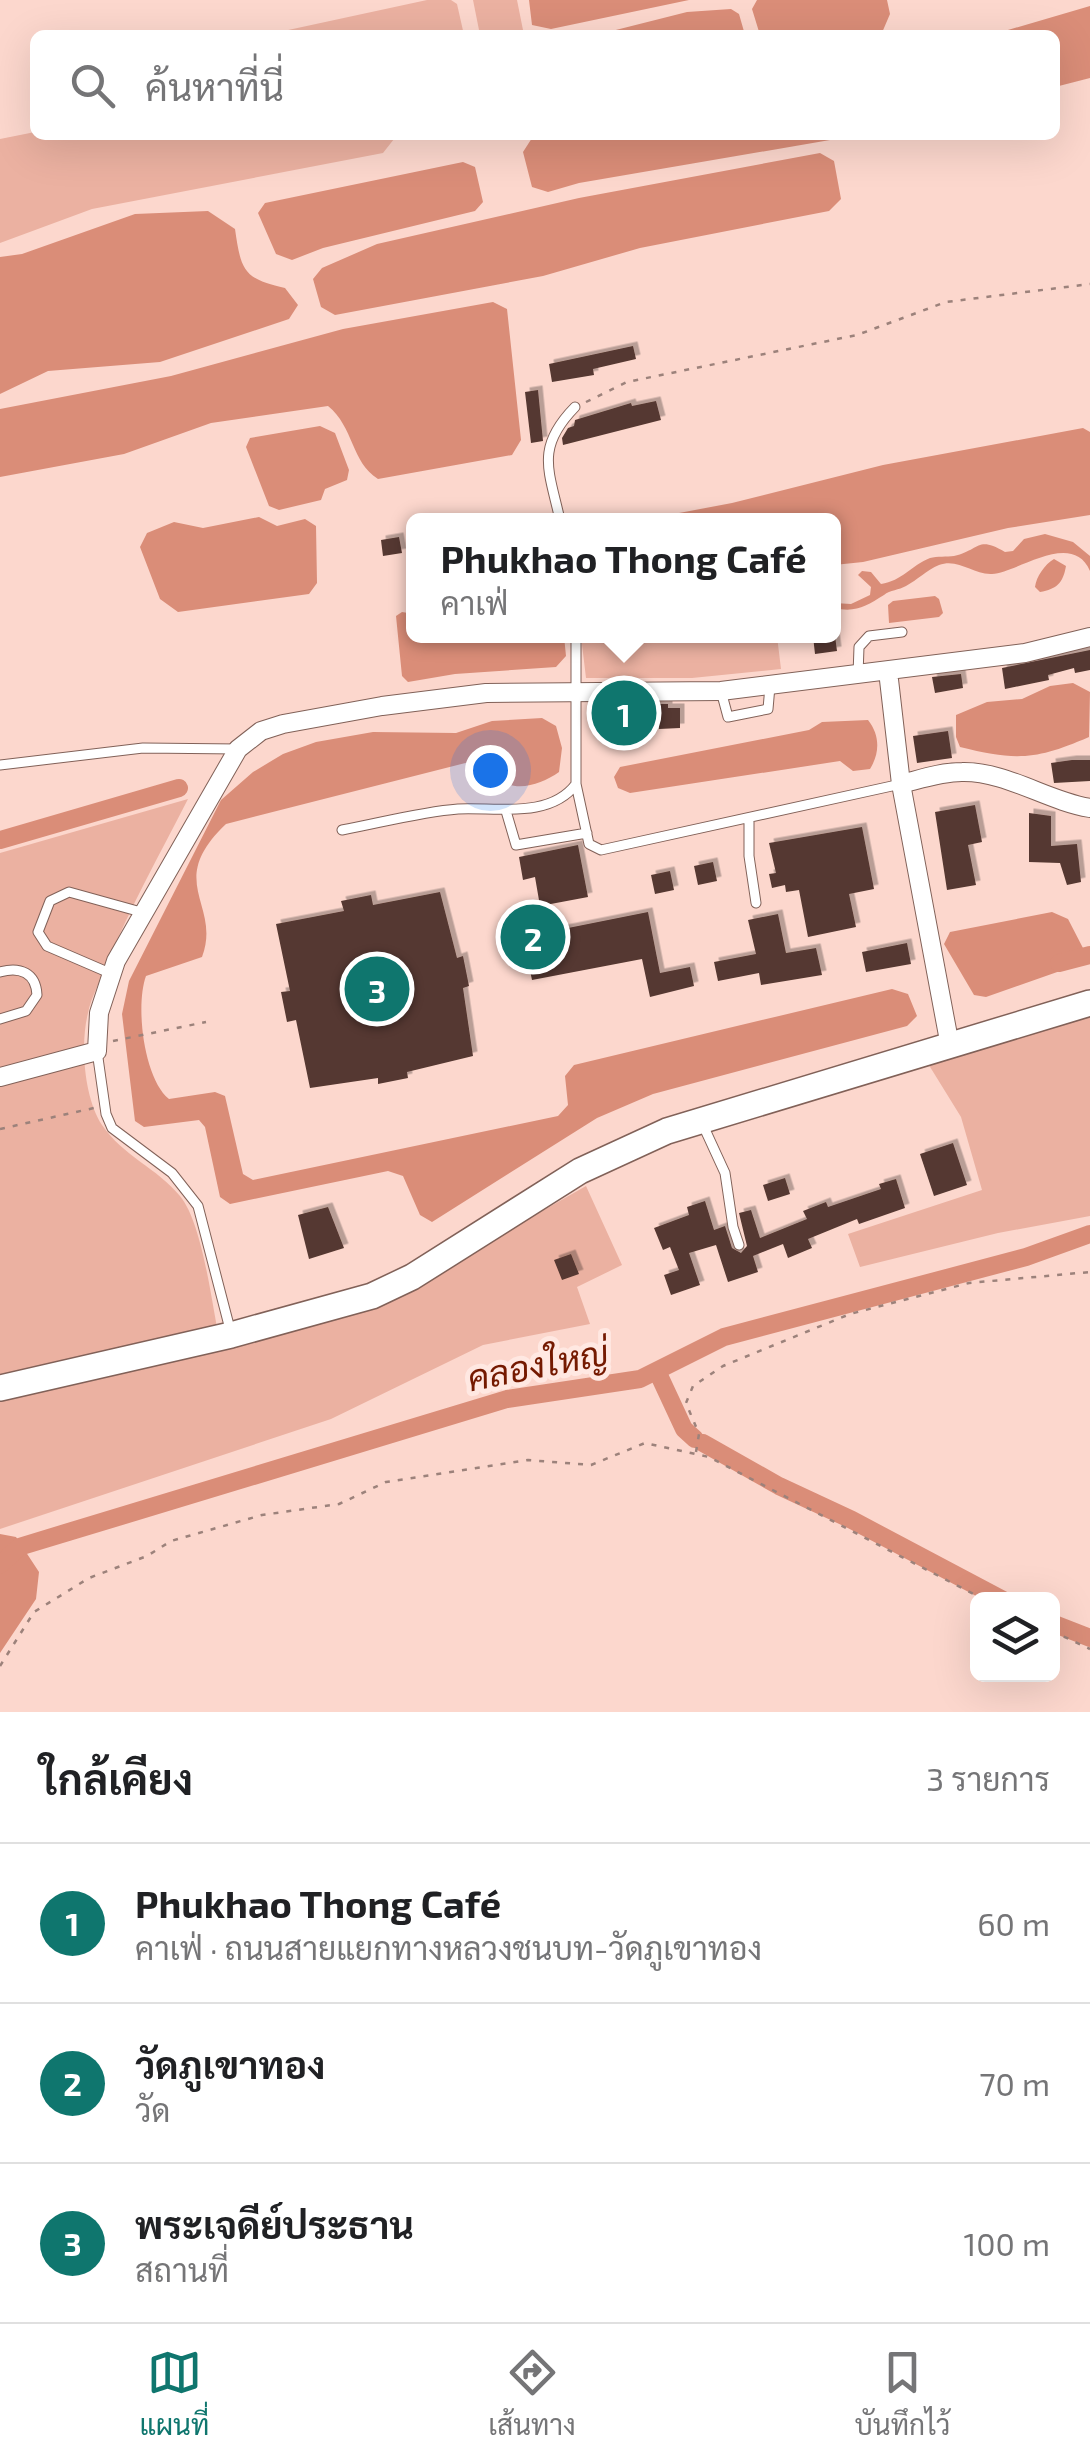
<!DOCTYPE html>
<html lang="th">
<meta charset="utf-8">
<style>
:root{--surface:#fff;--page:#f6f6f6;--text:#202124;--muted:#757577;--line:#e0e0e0;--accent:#0f766e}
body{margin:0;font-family:"Exo 2",Sarabun,sans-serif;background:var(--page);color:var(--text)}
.controls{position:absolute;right:30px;bottom:30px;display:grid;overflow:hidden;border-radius:15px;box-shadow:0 10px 40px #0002}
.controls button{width:90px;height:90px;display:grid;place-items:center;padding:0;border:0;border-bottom:2px solid var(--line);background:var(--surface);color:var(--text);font:50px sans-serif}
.you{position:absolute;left:490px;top:770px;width:35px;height:35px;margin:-25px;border:8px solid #fff;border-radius:50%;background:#1a73e8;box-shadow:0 0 0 15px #1a73e833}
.badge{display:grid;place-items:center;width:65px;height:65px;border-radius:50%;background:var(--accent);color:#fff;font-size:32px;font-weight:700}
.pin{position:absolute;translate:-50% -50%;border:5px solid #fff;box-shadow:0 2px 10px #0006}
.popup{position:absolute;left:406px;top:513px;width:435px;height:130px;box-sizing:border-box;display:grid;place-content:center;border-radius:15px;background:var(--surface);filter:drop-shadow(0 2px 8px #0005);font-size:32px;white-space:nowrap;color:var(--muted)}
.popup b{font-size:38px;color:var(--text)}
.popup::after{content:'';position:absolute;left:50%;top:100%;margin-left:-20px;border:20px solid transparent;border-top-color:var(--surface)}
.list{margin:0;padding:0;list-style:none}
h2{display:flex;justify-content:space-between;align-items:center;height:130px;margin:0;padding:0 40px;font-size:42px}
h2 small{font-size:32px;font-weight:400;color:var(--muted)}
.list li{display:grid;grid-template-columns:65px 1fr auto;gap:30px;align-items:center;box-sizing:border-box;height:160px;padding:0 40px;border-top:2px solid var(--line)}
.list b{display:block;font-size:38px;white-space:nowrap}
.list p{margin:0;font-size:32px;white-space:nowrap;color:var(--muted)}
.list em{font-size:32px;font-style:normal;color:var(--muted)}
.icon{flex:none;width:55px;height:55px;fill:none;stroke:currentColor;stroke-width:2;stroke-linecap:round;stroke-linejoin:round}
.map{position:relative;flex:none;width:1090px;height:1712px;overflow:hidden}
.search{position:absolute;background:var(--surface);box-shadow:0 10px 40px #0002;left:30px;right:30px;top:30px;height:110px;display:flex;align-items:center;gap:25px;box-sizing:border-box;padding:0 35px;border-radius:15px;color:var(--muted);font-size:38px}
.sheet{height:610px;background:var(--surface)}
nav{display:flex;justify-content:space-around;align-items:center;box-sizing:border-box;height:140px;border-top:2px solid var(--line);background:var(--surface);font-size:28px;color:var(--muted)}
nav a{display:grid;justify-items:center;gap:5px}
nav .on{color:var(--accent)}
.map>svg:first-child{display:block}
</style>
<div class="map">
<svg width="1090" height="1712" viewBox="0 0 1090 1712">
<defs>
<filter id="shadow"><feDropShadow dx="4.5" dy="-4.5" stdDeviation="0" flood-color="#0004"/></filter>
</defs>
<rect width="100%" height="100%" fill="#fcd7cd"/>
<path fill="#ebb1a1" d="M427,0H451L457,4L464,35H265Z
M473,0H517L524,35H480Z
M35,132V135H393L394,139L383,153L92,209L0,243V139Z
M581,636H777L781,669L692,678H586Z
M188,799C160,854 130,907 107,964C101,980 91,997 88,1013C80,1044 84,1098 102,1125C123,1156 157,1168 180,1196C203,1224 212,1306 220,1343L437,1271L586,1186L622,1265L577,1287L590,1324L483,1345L331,1419L0,1529V853Z
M1090,1014V1216L998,1233L860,1267L848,1234L982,1190L961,1117L927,1062Z"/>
<path fill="#da8d78" d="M529,0H689L551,29L532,25Z
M757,0H887L890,14L881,35H760L752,9Z
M1090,6V78L1055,87V35H991Z
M731,9L739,14L745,35H596L687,12Z
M546,135H838L830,140L579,183L548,192L532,187L523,152L532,138Z
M820,153L834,161L841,199L829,211L640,248L543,276L335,315L321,307L313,279L322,268L377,244L579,198Z
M463,162L475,167L483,202L475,211L323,248L292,260L276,254L258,213L265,203Z
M208,211L235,229C241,270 243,279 285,288L298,305L289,319L160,362L48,371L0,394V257L22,254L135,214Z
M493,302L507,309L521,440L512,455L378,479C351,462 354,427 328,406L211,423L124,454L0,477V409L171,376L343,329Z
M320,426L335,433L349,470L347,480L325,489L321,500L279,510L269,506L246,447L250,438Z
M1083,428L1090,432V515L1008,528L863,562L834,565V520H642L732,503L883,465Z
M259,517L277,526L305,519L316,526L317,583L309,594L178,612L160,599L140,547L147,533L174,522L203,528Z
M1045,534L1073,542L1090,556V571C1072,530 1019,572 992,574C973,575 959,558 939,565C927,570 917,580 906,586C899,590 890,590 884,595C866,606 856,613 834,608V603L851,604L870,595L871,587L858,575L862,571L871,572L881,584C902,581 912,565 930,558C937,556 947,557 954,556C980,550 977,535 1005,552L1013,551L1024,539Z
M1054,559L1066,566C1063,583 1057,589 1040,592L1035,587C1036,577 1045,564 1054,559Z
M935,596L939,599L943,613L939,617L889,623L888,605L893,601Z
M402,612L414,614V636H564L566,656L556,667L455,674L408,682L402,676L396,616Z
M1073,683L1090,692L1089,737C1036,760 1016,761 960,747L956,737V715L987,702L1022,699L1050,686Z
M542,718L556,726L562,748L559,772C542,784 519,792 500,781L496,763L485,758L226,824C164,883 222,904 202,957L146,976C135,1006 144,1079 169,1099L215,1092L225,1096L243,1174L253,1180L558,1116L568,1105L565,1076L574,1065L892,989L908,994L917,1016L907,1026L653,1094L597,1118L432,1222L420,1215L403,1176L388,1171L230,1204L220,1197L205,1127L199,1120L144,1127L135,1121L122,1014L129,981L221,800L253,772L283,754L316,742L373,732L456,733L492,721Z
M868,720C880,735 880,753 870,769L853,771L840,761L630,793L618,788L614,777L620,767L809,730L822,722Z
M1052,912L1068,919L1084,950L1080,964L986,997L974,995L944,944L950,932Z
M0,1534L16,1537L39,1572L36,1599L0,1653Z"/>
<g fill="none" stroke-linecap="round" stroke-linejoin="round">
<path stroke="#da8d78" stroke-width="18" d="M0,840L179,788
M1059,963L1090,955
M657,1371L684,1429L695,1439
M703,1443L779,1486L852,1520L1003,1600
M0,1565L19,1547L507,1399L640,1379L724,1337L1026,1257L1090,1234
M1052,1623L1090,1638"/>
</g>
<path fill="#553830" filter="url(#shadow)" d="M633,346L636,359L593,369L594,375L552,382L549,364Z
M538,390L543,441L531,443L525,392Z
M656,401L661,420L563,445L562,438L568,428L574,426L575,420L631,403L632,406Z
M399,537L402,553L383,556L381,540Z
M813,636H835L837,651L815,654Z
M1090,650V670L1075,673L1074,668L1048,675L1049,680L1005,689L1002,668Z
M961,674L963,688L935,693L932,677Z
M610,704H668V708H680V728L659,729V723L610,724Z
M948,731L952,758L917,763L913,736Z
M1072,760H1090V781L1054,783L1051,763Z
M975,805L982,842L968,845L976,885L947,890L935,812Z
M1029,813L1051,816V846L1077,844L1081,882L1067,885L1060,863L1029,862Z
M862,827L874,889L849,894L856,927L808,937L799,890L786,892L785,885L772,888L769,874L776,873L769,843Z
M578,845L588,897L540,906L535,877L523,880L519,857Z
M713,862L717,881L698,885L694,866Z
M670,871L674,890L655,894L651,875Z
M440,892L457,958L463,956L469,986L463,988L473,1056L407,1072L408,1078L378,1084V1078L310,1088L296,1020L287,1022L281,992L290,991L276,924L344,911L341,901L371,895L373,905Z
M648,912L660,973L690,967L694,986L650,997L642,959L532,980L523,937Z
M778,914L786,953L816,948L822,975L761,985L759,973L718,981L714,962L756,954L748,920Z
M907,943L911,964L866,972L862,952Z
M953,1143L967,1185L934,1196L920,1154Z
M785,1178L790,1194L768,1201L763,1185Z
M896,1179L905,1208L859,1224L857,1219L808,1239L812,1248L788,1258L783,1244L753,1256L758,1272L728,1282L716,1245L689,1253L700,1285L671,1295L664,1275L679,1270L670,1247L663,1250L654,1228L689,1215L687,1207L705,1201L714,1230L725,1226L732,1248L741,1253L747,1246L739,1213L751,1210L760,1238L807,1219L803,1211L826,1202L828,1207L881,1189L879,1184Z
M328,1207L344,1248L309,1259L298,1215Z
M571,1254L579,1274L562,1280L554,1260Z"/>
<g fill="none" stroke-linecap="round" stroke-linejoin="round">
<g stroke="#816158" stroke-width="11">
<path id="lane" d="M560,520C549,470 535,448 575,407
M858,675L859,647L869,636L902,632
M721,691L728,717L768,709L770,686
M0,765L143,748L238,749
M576,784L589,844L601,850L901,784
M506,811L516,845L587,833
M749,818V856L756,903
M342,830C380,823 420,812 458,809C496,807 550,819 576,784V636
M0,972C20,966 36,973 37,995L26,1011L0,1019
M112,974L47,946L38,932L50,901L69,892L141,912
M97,1051L106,1114L112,1128L172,1173L198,1206L231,1333
M702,1123L725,1173L733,1227L739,1245"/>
</g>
<g stroke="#816158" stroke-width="20">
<path id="street" d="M888,671L901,784L950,1046
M901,784C921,779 941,772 962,772C1006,771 1047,801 1090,808
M0,1077L97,1051L99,1013L116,961L238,749L261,731L283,724L382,706L486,693L721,691L1025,653L1090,637"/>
</g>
<g stroke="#816158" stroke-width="28">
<path id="secondary" d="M0,1388L231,1335L372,1296L412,1277L580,1171L667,1131L1090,1003"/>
</g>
<path stroke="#9c827b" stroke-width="2.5" stroke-dasharray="5 8" stroke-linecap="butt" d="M586,402L627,382L857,335L946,302L1090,284
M113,1041L206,1022
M0,1129L94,1108
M696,1452L699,1434L686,1403L693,1386L723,1366L850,1314L969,1283L1090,1272
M1052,1631L1090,1649
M0,1666L34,1612L89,1578L147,1556L171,1541L262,1515L339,1504L386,1482L528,1460L591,1465L645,1443L709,1457L985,1600"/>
<use href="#lane" stroke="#fff" stroke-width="9"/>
<use href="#street" stroke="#fff" stroke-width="18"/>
<use href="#secondary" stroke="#fff" stroke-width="25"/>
</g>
<g text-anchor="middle" stroke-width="10" stroke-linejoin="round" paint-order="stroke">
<g font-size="35" font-style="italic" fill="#741900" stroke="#ffe8e2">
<text transform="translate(538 1366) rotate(-11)" y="12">คลองใหญ่</text>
</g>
</g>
</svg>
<div class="controls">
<button><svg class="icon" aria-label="layers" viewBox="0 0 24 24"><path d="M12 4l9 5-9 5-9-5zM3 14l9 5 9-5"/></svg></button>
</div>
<div class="you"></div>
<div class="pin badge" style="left:624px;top:713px">1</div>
<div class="popup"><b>Phukhao Thong Café</b>คาเฟ่</div>
<div class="pin badge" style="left:533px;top:937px">2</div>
<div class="pin badge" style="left:377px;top:989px">3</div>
<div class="search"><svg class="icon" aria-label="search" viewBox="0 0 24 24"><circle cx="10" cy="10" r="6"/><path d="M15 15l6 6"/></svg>ค้นหาที่นี่</div>
</div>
<section class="sheet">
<h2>ใกล้เคียง<small>3 รายการ</small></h2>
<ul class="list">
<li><span class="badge">1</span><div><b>Phukhao Thong Café</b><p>คาเฟ่ · ถนนสายแยกทางหลวงชนบท-วัดภูเขาทอง</p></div><em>60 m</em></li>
<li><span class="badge">2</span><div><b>วัดภูเขาทอง</b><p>วัด</p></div><em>70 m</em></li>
<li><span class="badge">3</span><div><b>พระเจดีย์ประธาน</b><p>สถานที่</p></div><em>100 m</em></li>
</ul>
</section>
<nav>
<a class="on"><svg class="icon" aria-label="map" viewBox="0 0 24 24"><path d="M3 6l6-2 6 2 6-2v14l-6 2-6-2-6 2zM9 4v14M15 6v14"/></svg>แผนที่</a>
<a><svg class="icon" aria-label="directions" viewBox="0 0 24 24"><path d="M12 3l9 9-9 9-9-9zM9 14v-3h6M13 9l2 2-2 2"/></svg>เส้นทาง</a>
<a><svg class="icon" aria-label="saved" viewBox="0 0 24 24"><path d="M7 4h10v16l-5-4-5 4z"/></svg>บันทึกไว้</a>
</nav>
